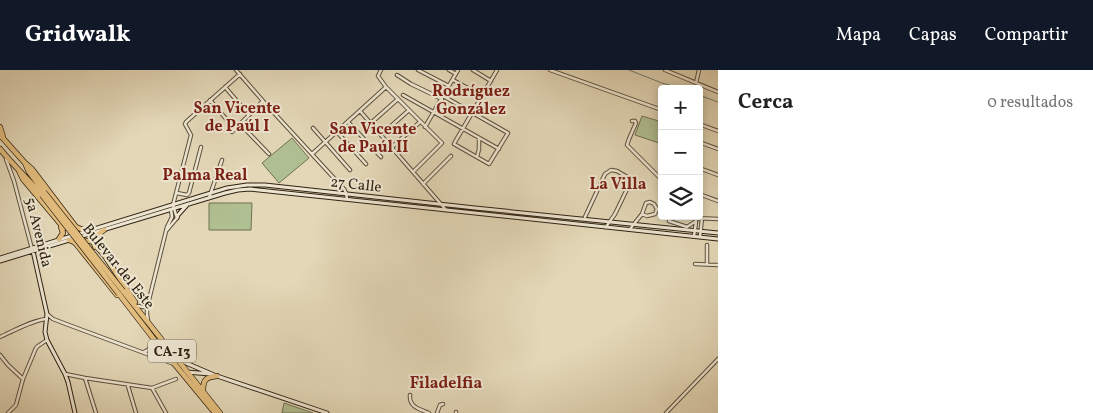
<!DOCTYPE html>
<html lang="es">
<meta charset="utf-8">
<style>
:root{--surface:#fff;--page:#f6f6f6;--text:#222;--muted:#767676;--line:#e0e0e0;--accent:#111827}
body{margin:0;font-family:Vollkorn,serif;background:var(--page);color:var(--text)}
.controls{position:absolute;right:15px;top:15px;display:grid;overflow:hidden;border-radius:5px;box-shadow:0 2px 8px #0003}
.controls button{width:45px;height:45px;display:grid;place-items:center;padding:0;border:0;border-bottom:1px solid var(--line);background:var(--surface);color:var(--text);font:25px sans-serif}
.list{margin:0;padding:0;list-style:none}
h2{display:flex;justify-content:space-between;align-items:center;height:65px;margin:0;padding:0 20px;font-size:21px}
h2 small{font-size:16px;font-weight:400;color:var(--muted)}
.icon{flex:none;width:28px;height:28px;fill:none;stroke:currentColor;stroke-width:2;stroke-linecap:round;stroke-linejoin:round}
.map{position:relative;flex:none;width:718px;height:343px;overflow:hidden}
header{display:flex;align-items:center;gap:30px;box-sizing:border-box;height:70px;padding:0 25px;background:var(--accent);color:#fff}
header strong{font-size:24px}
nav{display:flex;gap:28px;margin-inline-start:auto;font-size:18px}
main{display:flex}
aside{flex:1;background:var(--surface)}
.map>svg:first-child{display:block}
</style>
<header>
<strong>Gridwalk</strong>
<nav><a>Mapa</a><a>Capas</a><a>Compartir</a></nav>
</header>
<main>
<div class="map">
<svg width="718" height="343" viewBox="0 0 718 343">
<rect width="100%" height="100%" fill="#e3d7b7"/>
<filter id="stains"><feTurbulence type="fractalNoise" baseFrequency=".004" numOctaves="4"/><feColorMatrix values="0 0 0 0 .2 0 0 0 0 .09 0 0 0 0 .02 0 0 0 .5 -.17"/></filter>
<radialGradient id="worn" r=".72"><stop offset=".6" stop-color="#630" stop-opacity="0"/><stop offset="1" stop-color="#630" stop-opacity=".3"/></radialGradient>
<path fill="#b0bf91" stroke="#707152" d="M642,46L662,52V74L635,65Z
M292,68L309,88L279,113L262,93Z
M209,133H252L251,160H209Z
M284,333L313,343H282Z"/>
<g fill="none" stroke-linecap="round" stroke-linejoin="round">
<path stroke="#6d7e70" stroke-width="1" d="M629,0L662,13L683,19
M699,25L718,32"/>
<g stroke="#5d503d" stroke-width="4.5">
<path id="street" d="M236,0L263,31L344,119L346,123L347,129
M381,0L378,6L386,17L442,73L413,102
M418,0L449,16
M449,0L456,4
M473,0L491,11
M550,0L662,40
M665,0L718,22
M397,5L411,14L442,29
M453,10L482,26
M696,13L699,0
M225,17L249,45
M403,25L499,79
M443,26L508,63L489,94L454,74L455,72L497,0
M210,30L233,57
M360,41L446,140
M632,51H635L636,53L629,69L627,75L662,110
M348,52L381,87
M371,53L398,29
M240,54L269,84
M699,54L718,61
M425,57L458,0
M313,58L350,100
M232,62L263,31
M337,62L366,94
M381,65L408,41
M699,72L718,79
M392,77L420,52
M312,84L386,17
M477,87L479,79V68
M6,89L14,111L32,179
M699,98L718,105
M659,107L662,100
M423,114L451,86
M177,123L187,125L189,123L201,77
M699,124L718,131
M209,128L222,90
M585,147L605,104L611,100L617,101L629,108L630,113L615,144L606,157
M696,148L718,149
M669,151L687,157L696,151
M630,159L642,144L646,133L650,132L654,134L657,139L655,144L647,146L642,144
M166,161L177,148L173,135L191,65L185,54L186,52L240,4
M694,166L696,152
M700,167L702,148
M695,194L718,195
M707,194V175
M138,236L143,237L147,236
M47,244L53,249L66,254L174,294
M148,250L147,245V238L167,157L172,147L171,139
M0,267C14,261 32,250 47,249
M144,282C151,279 152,276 153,268
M0,285L8,295L23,309
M65,304L85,308L152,318L176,309
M85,308L96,343
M128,316L136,343
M152,318L166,343
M410,325C409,337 419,339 429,343
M8,343L16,335L23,309L36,278L38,276L47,270
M437,343L440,335L443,334
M456,343V342
M666,343L718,289"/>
</g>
<g stroke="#302314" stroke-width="5">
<path id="secondary" d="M177,148L178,145L187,135
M33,181L47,244L45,262L47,270L65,304L68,312L75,343
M0,188L227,118L247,115H265L475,138L718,163
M0,191L225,123L238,120L250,119L718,169
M177,287L186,293L214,305L327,343
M186,302L210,304"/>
</g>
<g stroke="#302314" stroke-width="6">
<path id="highway" d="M0,57L3,67
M0,65L25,93L29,102L44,122
M0,79C13,95 28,109 42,125
M25,93L32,99L76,157L86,161
M19,101L23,109L64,158H70
M104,160L99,164L97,167V177L105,186L135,232
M59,169L63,163L61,157
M69,170L74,172L77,175L117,225
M83,175L87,171H91L94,173L95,177
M123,221L220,343
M119,224L153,268L215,343
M203,320C203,309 207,307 217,306"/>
</g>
<use href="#street" stroke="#ede5d0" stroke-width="2.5"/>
<use href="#secondary" stroke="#ede5d0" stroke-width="3"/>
<use href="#highway" stroke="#e2bc7c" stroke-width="4.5"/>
<g stroke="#302314" stroke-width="6" stroke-linecap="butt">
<path id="highway-bridge" d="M44,122L123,221
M42,125L119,224"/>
</g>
<use href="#highway-bridge" stroke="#e2bc7c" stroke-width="4.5"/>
</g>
<g text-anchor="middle" stroke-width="4" stroke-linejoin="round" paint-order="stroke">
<rect fill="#ede5d0" stroke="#695d4c" stroke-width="1" x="148" y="269.5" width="48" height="23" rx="4"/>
<g font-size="14" font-weight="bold" fill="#302314">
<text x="172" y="286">CA-13</text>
</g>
<g font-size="15" fill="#302314" stroke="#ede5d0">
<text transform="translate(356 114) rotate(6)" y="5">27 Calle</text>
<text transform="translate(39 162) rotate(76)" y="5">5a Avenida</text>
<text transform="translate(119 196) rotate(51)" y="5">Bulevar del Este</text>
</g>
<g font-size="16" font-weight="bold" fill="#7a1f14" stroke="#ede5d0">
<text x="471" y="26">Rodríguez<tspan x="471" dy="18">González</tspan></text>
<text x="237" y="43">San Vicente<tspan x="237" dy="18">de Paúl I</tspan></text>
<text x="373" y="64">San Vicente<tspan x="373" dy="18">de Paúl II</tspan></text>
<text x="205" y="110">Palma Real</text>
<text x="618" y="119">La Villa</text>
<text x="446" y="318">Filadelfia</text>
</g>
</g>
<rect width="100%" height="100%" filter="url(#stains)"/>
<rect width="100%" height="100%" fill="url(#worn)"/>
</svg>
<div class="controls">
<button>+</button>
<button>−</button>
<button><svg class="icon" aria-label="layers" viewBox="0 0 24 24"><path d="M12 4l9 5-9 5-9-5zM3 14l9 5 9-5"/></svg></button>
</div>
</div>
<aside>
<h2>Cerca<small>0 resultados</small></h2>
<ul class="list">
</ul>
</aside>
</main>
